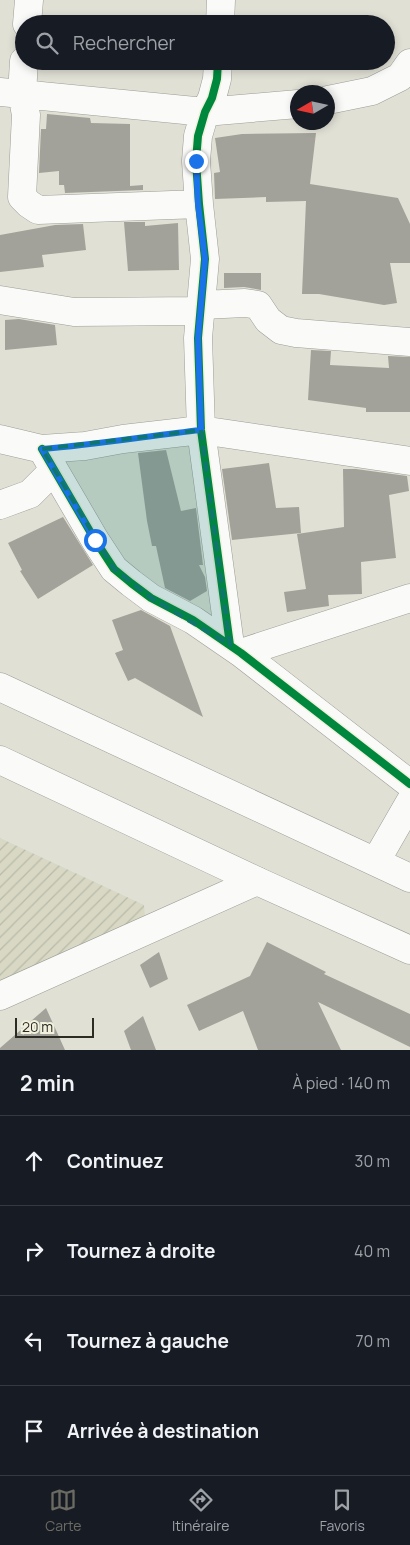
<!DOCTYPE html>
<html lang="fr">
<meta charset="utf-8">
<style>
:root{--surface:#171b24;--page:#20242c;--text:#f1f3f6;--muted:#9ea1a6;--line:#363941;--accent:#6b6b63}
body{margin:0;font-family:Manrope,sans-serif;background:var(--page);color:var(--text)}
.compass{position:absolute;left:290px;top:85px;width:45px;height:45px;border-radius:50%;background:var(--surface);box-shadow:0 2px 8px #0003;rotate:261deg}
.scale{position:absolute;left:15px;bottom:12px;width:79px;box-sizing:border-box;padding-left:5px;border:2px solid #2c2c25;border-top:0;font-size:14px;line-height:18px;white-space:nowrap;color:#2c2c25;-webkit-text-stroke:4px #f1f1de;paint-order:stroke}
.stop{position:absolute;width:15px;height:15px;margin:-11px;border:4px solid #1a73e8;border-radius:50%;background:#fff}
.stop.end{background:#1a73e8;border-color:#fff;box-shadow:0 1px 5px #0008}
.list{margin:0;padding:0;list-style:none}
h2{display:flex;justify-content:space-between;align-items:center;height:65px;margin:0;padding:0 20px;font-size:21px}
h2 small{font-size:16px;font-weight:400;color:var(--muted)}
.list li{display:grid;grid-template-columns:32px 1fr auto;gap:15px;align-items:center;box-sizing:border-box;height:90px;padding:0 20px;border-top:1px solid var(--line)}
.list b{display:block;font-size:19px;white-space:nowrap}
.list em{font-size:16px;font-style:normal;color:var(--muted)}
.icon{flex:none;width:28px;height:28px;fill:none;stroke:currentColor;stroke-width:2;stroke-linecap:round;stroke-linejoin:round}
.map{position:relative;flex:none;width:410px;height:1050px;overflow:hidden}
.search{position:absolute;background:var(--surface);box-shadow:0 2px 8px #0003;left:15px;right:15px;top:15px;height:55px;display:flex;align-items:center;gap:12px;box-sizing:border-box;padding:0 18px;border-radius:28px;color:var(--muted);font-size:19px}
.sheet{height:425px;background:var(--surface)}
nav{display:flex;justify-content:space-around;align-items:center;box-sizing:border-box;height:70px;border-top:1px solid var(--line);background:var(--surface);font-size:14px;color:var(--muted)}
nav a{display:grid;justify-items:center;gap:2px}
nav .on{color:var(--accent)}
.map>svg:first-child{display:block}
</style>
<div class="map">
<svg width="410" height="1050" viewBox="0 0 410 1050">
<defs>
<pattern id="industrial-furrows" width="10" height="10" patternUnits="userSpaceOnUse" patternTransform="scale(1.25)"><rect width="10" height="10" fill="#d8d8c5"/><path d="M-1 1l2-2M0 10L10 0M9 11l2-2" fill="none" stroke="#babaa9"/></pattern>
</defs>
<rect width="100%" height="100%" fill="#e0e0d5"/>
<path fill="url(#industrial-furrows)" d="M0,838L144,905L145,919L0,980Z"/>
<path fill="#a2a29a" d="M47,114L90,118L91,123L130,124V186L143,185V190L65,193L64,185H59V171L39,173L41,129H46Z
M316,133L310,184L398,198L410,224V263H390L397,303L384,305L319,294H302L306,201L266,202V197L215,199L214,173L220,172L215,138L242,134Z
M124,222H145V226L178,223L179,270L128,271Z
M83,224L86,250L42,255L44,267L0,272V235L55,225Z
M224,273H261V290L244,287L224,288Z
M19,319L55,325L57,345L5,350V320Z
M311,350L331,351L330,365L389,368L388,356L410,357V412H366V408L308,400Z
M166,450L181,511L196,508L203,565H199L205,577L207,591L190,601L165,588L156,546H152L147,521L138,453Z
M269,463L276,508L299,507L301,533L232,540L222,469Z
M343,469H356L407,476L409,491L389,495L396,558L361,562L362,594L328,595L329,606L287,612L284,592L306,589L297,534L344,527Z
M63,517L93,565L38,599L20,571L22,570L8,543Z
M141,610L170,626L203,717L135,678L128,681L115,653L123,650L112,620Z
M267,942L326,972L324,974L410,1014V1047L318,1002L341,1050H258L243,1011L199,1031L187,1005L250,976Z
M159,952L168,979L150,988L140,965Z
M46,1008L65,1050H0V1048Z
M143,1016L156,1050H131L124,1031Z"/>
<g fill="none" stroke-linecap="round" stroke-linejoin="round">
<g stroke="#9d9d95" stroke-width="29">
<path id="minor" d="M27,24L29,0
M220,24L221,0
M24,61L22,94L26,115L22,197L29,204L38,210L199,204
M218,61L217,79L212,98L205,112L198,136L196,161L199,204L205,259L198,338L201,430L230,645
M0,92L205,112L298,104
M328,100L372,91L400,77L410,63
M0,300L74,312L201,311
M202,305L245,303L258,305L268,320L281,330L296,333L410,342
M0,439L42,449L85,446L123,439L201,430L410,461
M42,449L95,540L114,569L131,583L151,598L193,620L241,653L410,784
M0,505L30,494L54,470
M241,653L410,598
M376,861L410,802
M0,996L257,881"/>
</g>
<g stroke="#9d9d95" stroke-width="29">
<path id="secondary" d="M0,687L410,878
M0,760L257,881L410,950"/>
</g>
<use href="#minor" stroke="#fafaf9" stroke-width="28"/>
<use href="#secondary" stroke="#fafaf9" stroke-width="28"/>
<g stroke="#f1f1de" stroke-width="11">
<path id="cycleway" d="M218,61L217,79L212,98L205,112L198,136L196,161L199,204L205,259L198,338L201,430L230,645
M42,449L95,540L114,569L131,583L151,598L193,620L241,653L410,784"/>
</g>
<use href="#cycleway" stroke="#00873e" stroke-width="8"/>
</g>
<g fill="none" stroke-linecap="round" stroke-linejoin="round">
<path stroke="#1a73e8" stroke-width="6" d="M95,540L42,449C95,445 148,436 201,430L198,338L205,259L198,204L196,161"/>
</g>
<path fill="#0f766e" fill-opacity="0.2" stroke="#0f766e" stroke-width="4" stroke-dasharray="10 6" stroke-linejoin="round" d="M201,430L230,645L151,598L114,569L42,449Z"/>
</svg>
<svg class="compass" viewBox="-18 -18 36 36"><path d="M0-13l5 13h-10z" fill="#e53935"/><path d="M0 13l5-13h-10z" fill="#9ea1a6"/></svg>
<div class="scale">20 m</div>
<div class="stop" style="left:95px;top:540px"></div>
<div class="stop end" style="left:196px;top:161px"></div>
<div class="search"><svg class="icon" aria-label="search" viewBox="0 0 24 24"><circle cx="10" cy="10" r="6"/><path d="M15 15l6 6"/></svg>Rechercher</div>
</div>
<section class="sheet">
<h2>2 min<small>À pied · 140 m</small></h2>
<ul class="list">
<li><svg class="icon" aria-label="ahead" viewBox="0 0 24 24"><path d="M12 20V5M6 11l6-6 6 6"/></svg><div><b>Continuez</b></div><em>30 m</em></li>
<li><svg class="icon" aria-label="right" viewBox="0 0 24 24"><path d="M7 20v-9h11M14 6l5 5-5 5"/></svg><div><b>Tournez à droite</b></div><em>40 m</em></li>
<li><svg class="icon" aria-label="left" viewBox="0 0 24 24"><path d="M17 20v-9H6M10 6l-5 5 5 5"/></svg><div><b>Tournez à gauche</b></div><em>70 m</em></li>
<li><svg class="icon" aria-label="arrive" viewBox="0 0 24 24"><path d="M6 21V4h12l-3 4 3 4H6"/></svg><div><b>Arrivée à destination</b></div></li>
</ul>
</section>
<nav>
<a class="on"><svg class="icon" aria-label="map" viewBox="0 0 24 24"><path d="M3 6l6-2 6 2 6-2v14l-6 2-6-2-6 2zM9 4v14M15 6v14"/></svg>Carte</a>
<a><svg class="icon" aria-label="directions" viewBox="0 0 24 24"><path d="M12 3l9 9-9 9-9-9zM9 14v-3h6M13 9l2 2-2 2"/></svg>Itinéraire</a>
<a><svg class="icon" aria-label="saved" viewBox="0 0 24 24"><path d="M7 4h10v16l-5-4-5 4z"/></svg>Favoris</a>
</nav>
